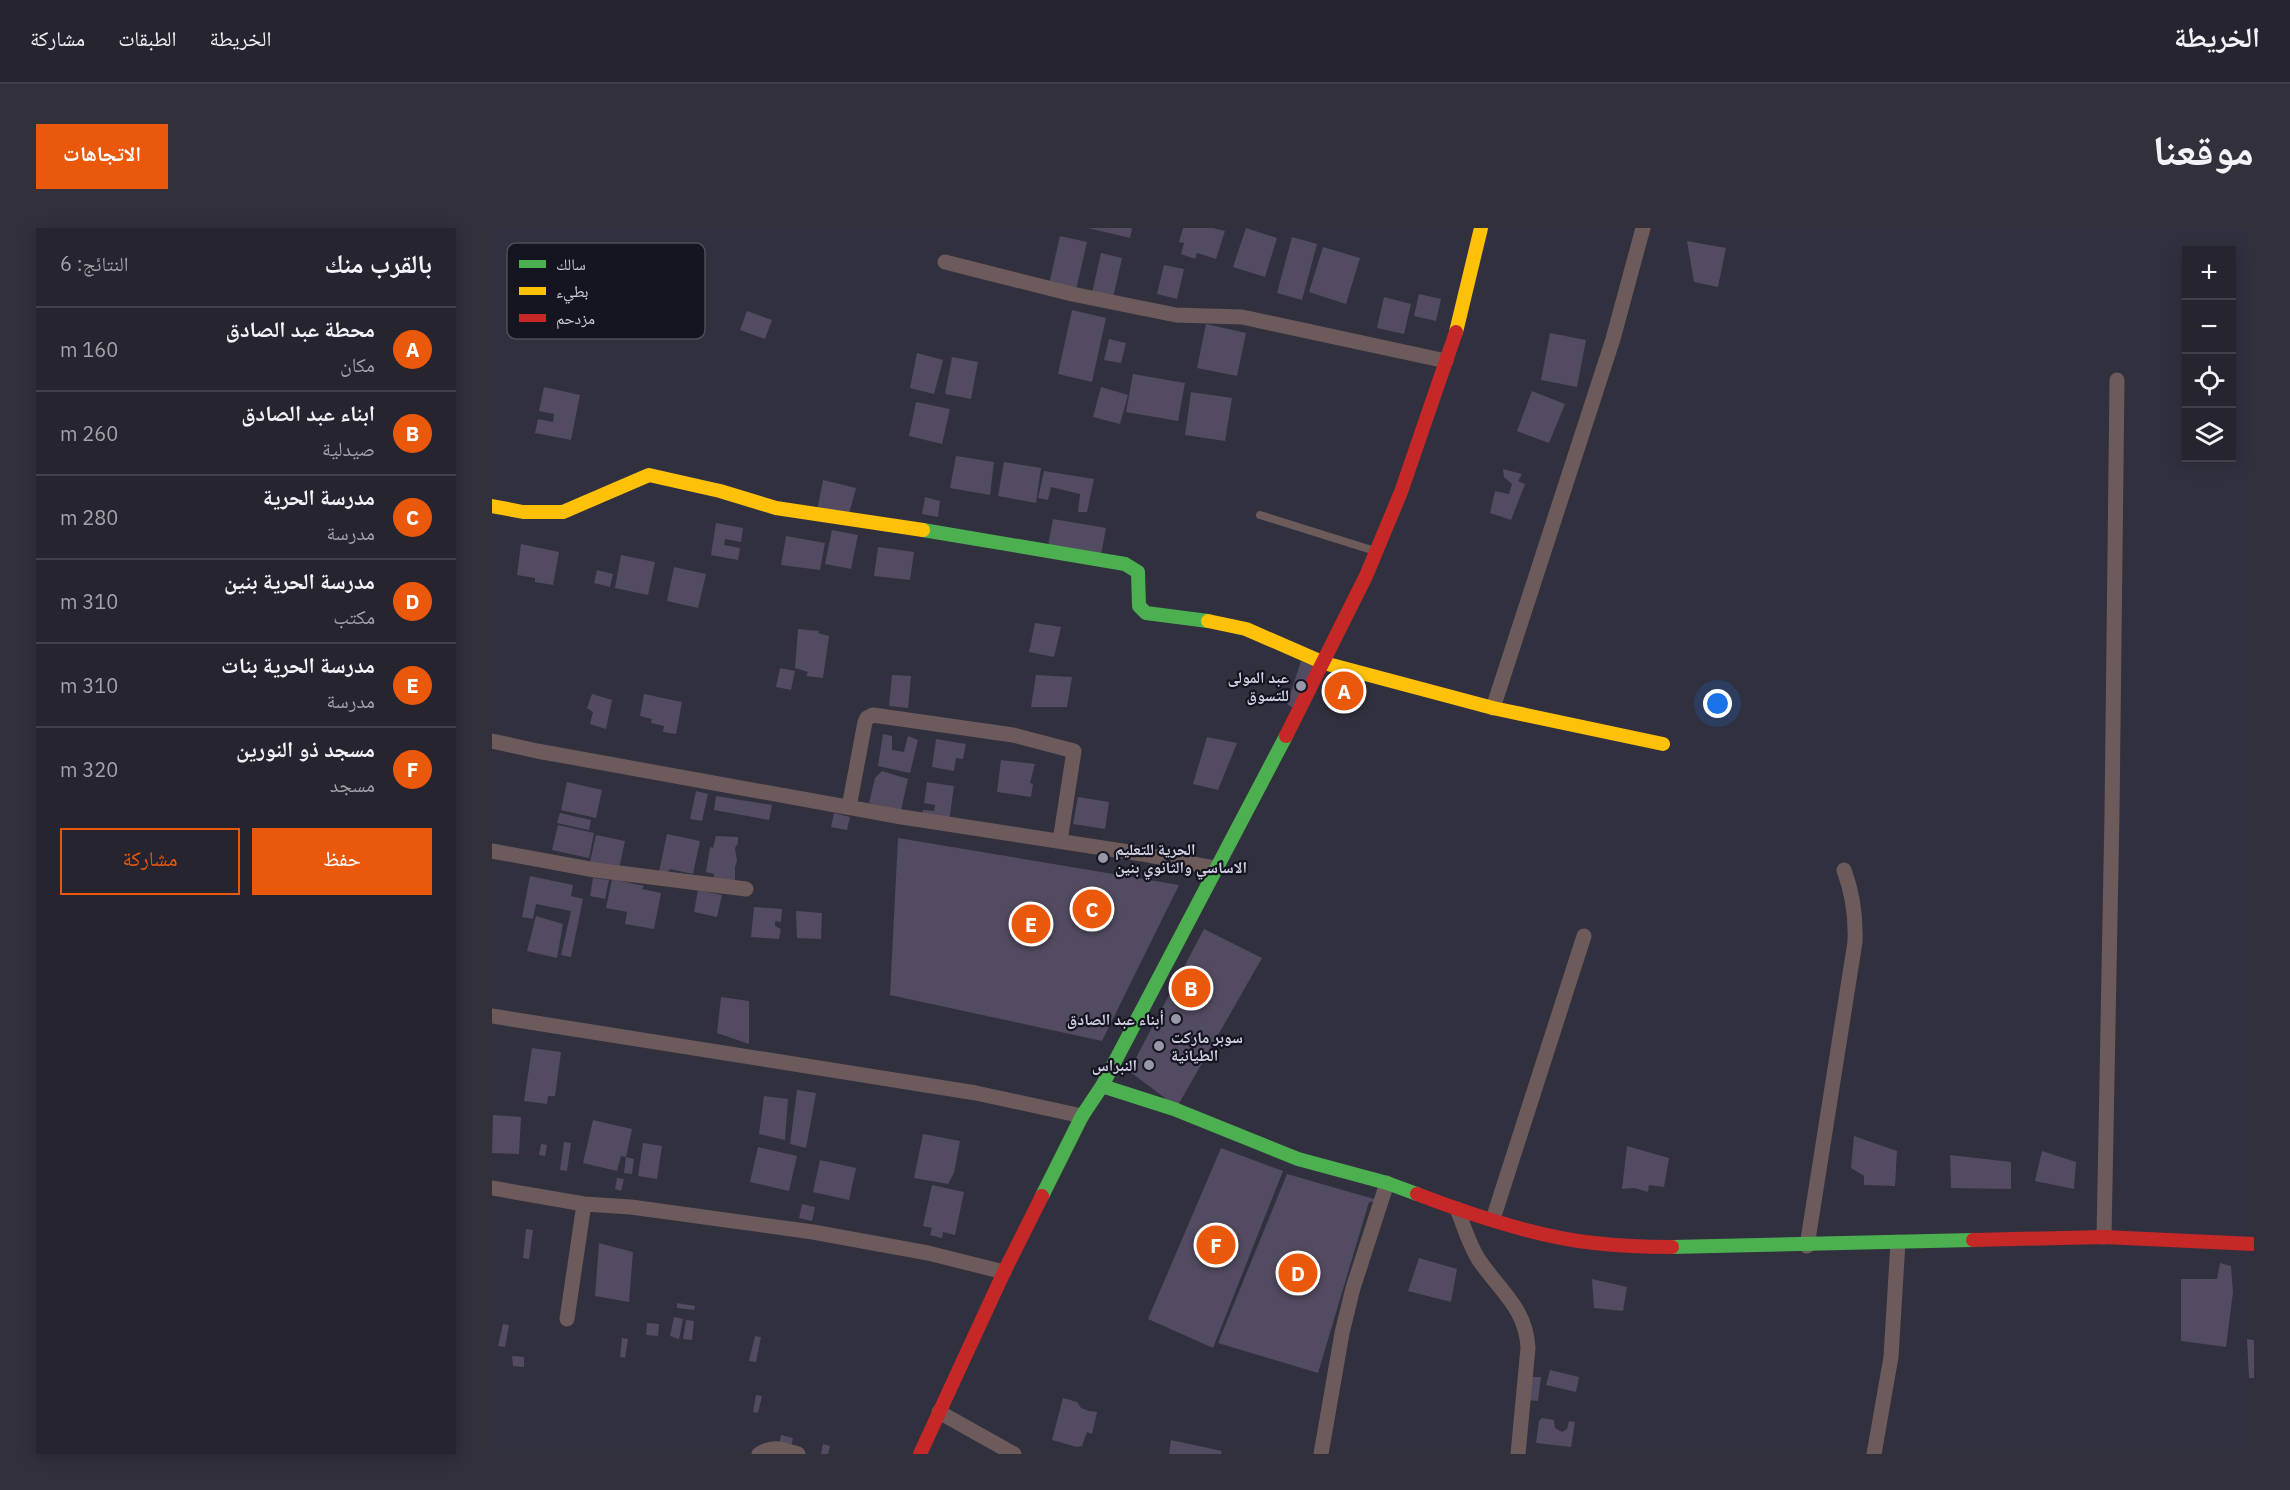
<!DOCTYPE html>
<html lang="ar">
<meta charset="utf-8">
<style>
:root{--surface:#25242f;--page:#31303b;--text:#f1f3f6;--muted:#a3a4aa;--line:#42414b;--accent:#ea580c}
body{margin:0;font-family:"IBM Plex Sans","Noto Naskh Arabic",sans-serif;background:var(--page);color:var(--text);direction:rtl}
.controls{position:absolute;right:18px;top:18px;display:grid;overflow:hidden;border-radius:0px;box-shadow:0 3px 15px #0003}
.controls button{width:54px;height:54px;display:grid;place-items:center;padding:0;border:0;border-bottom:2px solid var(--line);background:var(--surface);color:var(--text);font:30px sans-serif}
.you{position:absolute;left:1226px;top:476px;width:21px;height:21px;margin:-15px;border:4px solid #fff;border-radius:50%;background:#1a73e8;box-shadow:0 0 0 9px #1a73e833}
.badge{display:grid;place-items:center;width:39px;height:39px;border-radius:50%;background:var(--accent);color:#fff;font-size:20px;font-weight:700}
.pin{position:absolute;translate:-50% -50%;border:3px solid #fff;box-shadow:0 2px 6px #0006}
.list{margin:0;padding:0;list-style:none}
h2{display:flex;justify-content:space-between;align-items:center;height:78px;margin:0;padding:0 24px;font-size:26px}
h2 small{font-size:20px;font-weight:400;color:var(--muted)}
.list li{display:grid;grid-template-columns:39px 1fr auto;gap:18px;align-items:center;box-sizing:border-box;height:84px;padding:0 24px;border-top:2px solid var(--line)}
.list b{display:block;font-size:22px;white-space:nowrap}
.list p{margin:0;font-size:20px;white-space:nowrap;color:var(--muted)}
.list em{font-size:20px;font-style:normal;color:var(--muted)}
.actions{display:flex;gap:12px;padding:18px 24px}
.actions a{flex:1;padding:14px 0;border:2px solid var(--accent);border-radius:0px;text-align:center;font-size:21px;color:var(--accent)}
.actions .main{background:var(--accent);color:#fff}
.icon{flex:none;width:33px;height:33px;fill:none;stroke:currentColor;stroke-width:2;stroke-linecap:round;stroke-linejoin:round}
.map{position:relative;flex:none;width:1762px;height:1226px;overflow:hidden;direction:ltr;border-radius:0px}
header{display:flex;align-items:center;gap:36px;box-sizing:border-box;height:84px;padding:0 30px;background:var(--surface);border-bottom:2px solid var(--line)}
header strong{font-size:28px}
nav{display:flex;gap:33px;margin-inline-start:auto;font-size:21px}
.intro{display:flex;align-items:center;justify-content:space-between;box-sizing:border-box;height:144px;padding:0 36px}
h1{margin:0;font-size:42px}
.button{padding:15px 27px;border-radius:0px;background:var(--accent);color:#fff;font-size:21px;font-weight:700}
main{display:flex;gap:36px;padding:0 36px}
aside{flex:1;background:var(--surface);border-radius:0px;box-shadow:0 3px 15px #0003}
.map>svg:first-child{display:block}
</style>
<header>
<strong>الخريطة</strong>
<nav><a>الخريطة</a><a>الطبقات</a><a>مشاركة</a></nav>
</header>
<div class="intro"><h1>موقعنا</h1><a class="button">الاتجاهات</a></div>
<main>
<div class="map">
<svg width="1762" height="1226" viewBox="0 0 1762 1226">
<rect width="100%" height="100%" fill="#31303f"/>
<path fill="#534b61" d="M596,0H640L638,10Z
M691,0H721L733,3L724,31L705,25L703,31L689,26L692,15L687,14Z
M754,0L785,10L773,49L741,39Z
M568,8L595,14L584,62L557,56Z
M800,9L825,16L810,72L785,65Z
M1195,13L1234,20L1226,59L1202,54Z
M831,19L868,30L854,76L817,64Z
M609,25L630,30L621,70L600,65Z
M672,37L692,41L685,71L665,66Z
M927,66L949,71L944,93L922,88Z
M892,69L919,76L912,106L885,100Z
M580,82L614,90L600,154L566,146Z
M255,83L280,92L273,111L248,102Z
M714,96L754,105L745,148L705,140Z
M1058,105L1094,112L1085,159L1049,152Z
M617,111L634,115L629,135L612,132Z
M425,125L451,132L442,166L418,160Z
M460,129L486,134L479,171L453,166Z
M641,146L693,155L686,193L634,184Z
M52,159L88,167L79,212L43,205L46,191L61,194L62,186L47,183Z
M609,159L636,167L628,196L601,189Z
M1040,163L1073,176L1057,215L1025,203Z
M699,164L740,170L733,213L693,207Z
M424,174L458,181L450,216L417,208Z
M464,228L502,234L498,267L458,260Z
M512,234L549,240L544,275L506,268Z
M1011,241L1030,246L1026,253L1033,256L1019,292L998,285L1003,263L1017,266L1020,256L1012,249Z
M552,243L602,251L595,284H586L588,266L559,259L556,272L546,270Z
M331,252L364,260L356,290L325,283Z
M433,269L448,273L446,289L430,286Z
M561,291L614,300L609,327L556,318Z
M224,295L251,300L249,314L233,311L232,317L248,320L246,332L219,327Z
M340,302L366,307L359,341L333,336Z
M294,308L333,315L328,342L289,337Z
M29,316L67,324L61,357L43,354V350L25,347Z
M386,319L422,324L418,352L382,348Z
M129,327L163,334L156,367L123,360Z
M182,339L214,346L206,380L175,373Z
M105,342L121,346L118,359L102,355Z
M543,395L569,399L562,429L537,424Z
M306,401L327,403L326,405L337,408L331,450L314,448L316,444L303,440Z
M809,433L827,440L805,483L795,476Z
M288,440L303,443L299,462L284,459Z
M400,447L419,448L416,480L397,478Z
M544,447L580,449L575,479H539Z
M849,447L865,451L858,472L840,469Z
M100,466L120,472L114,501L98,496L101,484L95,480Z
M152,466L190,474L184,506L171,504L172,498L159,495L160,491L148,488Z
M391,506L400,508V522L412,524L416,508L426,512L418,545L386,538Z
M715,509L745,515L726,562L701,556Z
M444,511L474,516L471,531L464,530L462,543L440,539Z
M509,532L543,536L538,555L541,556L539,569L505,564Z
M390,543L416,551L409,582L377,575L383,550Z
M75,554L110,562L104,590L69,582Z
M435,554L462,558L457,594L430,589L431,582L442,583L443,577L432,575Z
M204,563L216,566L210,593L198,591Z
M224,568L280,577L277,592L222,582Z
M586,569L617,574L613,601L581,596Z
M68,585L99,592L97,602L65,595Z
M342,585L358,589L355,602L339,599Z
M66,597L102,605L97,630L60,622Z
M175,606L208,613L201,646L178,641L175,645L167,644Z
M104,607L133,613L127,641L98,634Z
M224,608L246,609V615L243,620L245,633L243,639V656L222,652V646L214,644L218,619L221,620Z
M406,610L687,657L610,813L398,767Z
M38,648L81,657L79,668L91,671L79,729L69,727L79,683L44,676L41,691L30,689Z
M101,650L117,652L113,671L98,668Z
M120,651L152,658L150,661L169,665L162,701L133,696L135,684L114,680Z
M206,662L230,667L225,689L202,684Z
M262,679L290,681L289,694L283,693V698L289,701L287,711L259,709Z
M304,683L330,685L329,711L305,710Z
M44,688L71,696L65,730L35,723Z
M712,701L770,730L685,879L637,843Z
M229,769L257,773V816L225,805Z
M40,820L69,824L63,868H56L55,876L32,873Z
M305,862L324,865L314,920L298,916Z
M272,868L296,871L293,912L267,906Z
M1,887L29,889L27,926L0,925Z
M101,892L140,901L134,929L142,931L140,946L132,945L134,929L129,928L125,943L91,935Z
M431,906L468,913L462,945L456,956L422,950Z
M1362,908L1405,923L1403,958L1372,957V948L1359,940Z
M72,914L79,915L75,943L68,942Z
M151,915L170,918L165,951L146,948Z
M49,916L55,917L53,928L47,927Z
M1135,918L1177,930L1172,959L1157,957L1156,964L1142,960L1130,961Z
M266,919L305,928L297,963L258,954Z
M729,920L791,943L721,1120L656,1091Z
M1550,923L1584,934L1582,961L1543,953Z
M1458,927L1519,934V961L1459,960Z
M328,932L364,940L357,972L321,964Z
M795,946L889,973L877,974L826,1145L726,1115Z
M125,950L132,951L129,963L123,961Z
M440,957L472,964L463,1007L451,1004L450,1010L438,1007L440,1000L431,998Z
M310,976L323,979L320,993L307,990Z
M34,1001L41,1002L37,1031L31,1030Z
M107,1015L141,1024L137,1074L103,1068Z
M927,1030L965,1041L959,1074L916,1063Z
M1728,1035L1739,1038L1741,1064L1734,1119L1689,1113V1051H1725Z
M1100,1051L1135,1059L1131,1083L1102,1080Z
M185,1075L203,1078L202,1082L185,1080Z
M182,1089L191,1091L187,1111L178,1108Z
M194,1092L202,1093L200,1112L191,1111Z
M155,1095L167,1096L166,1108L154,1107Z
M11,1096L17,1097L13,1119L6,1118Z
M263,1108L269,1109L264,1134L257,1133Z
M130,1110L136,1111L133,1130L128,1129Z
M1755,1111L1762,1112V1150H1757Z
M20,1128L32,1129V1139L21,1138Z
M1058,1142L1087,1149L1084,1164L1054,1157Z
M1040,1149H1049L1046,1173L1036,1172Z
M264,1167L270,1168L266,1185L261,1184Z
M571,1170L585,1174L589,1180L597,1183L605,1184L600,1206L595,1204L590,1218L585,1219L560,1212Z
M1050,1190L1062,1192L1063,1200L1070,1204L1075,1201L1077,1193L1083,1194L1079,1219L1044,1215L1047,1193Z
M289,1207L301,1210L299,1220L287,1218Z
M679,1212L730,1223L729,1226H677Z
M331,1216L338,1218L336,1226H329Z"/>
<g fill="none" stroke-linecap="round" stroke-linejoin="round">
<path stroke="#6d5a5a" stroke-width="8" d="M768,287L883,323"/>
<path stroke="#6d5a5a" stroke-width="15" d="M453,34L580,66L684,87L750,89L954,133
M1001,480L1121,111L1151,0
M0,513L45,523L410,589L650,626L723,640
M357,579L373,494L375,490L381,487L521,507L582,523L568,613
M0,623L103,642L254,661
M0,788L484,865L590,888
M0,960L92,976L139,979L321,1004L436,1025L512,1044
M965,981C972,998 977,1017 987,1032C1008,1063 1034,1080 1036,1120L1026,1226
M1001,991L1092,708
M1612,1009L1620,586L1625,152
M1315,1018L1363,714C1364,688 1361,666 1352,642
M75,1091L92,976
M447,1184L522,1226
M267,1226C281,1217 290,1221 306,1226
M829,1226L850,1105L861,1060L895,955
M1382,1226L1399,1129L1406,1014"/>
<path stroke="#4caf50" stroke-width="14" d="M431,302L633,336L646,344L647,378L654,385L716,393
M610,858L682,881L806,931L895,955L925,966
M550,968L590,888L610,858L794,508
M1180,1019L1481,1012"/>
<path stroke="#ffc107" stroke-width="14" d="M964,104L989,0
M0,278L31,284H71L157,247L228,263L284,280L431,302
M716,393L754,401L832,435L1001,480L1171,516"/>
<path stroke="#c62828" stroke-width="14" d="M794,508L874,348L909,264L964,104
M925,966C977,986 1046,1009 1102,1015C1128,1018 1154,1019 1180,1019
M1481,1012L1612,1009L1762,1016
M428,1226L512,1044L550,968"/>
</g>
<g fill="#9897a8" stroke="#151521" stroke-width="2">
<circle cx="809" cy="458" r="6"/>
<circle cx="611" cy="630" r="6"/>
<circle cx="684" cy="791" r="6"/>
<circle cx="667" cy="818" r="6"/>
<circle cx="657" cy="837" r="6"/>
</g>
<g text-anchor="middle" stroke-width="4.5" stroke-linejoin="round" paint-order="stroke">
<g font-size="16" font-weight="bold" fill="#cfcfe1" stroke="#151521" text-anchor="end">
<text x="797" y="455">عبد المولى<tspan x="797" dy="18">للتسوق</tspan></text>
<text x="623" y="627" text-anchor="start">الحرية للتعليم<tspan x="623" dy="18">الاساسي والثانوي بنين</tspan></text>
<text x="672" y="797">أبناء عبد الصادق</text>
<text x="679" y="815" text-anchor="start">سوبر ماركت<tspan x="679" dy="18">الطيانية</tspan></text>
<text x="645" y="843">النبراس</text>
</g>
</g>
<rect x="15" y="15" width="198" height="96" rx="9" fill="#151521" stroke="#4d4d5b" stroke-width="1.5"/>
<rect x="27" y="32" width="27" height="8" fill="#4caf50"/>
<rect x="27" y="59" width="27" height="8" fill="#ffc107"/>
<rect x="27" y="86" width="27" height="8" fill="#c62828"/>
<g font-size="16" fill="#cfcfe1">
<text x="64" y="42">سالك</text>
<text x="64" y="69">بطيء</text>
<text x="64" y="96">مزدحم</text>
</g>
</svg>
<div class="controls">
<button>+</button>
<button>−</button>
<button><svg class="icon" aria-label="locate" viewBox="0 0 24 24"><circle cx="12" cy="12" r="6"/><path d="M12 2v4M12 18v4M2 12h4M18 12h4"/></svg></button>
<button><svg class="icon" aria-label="layers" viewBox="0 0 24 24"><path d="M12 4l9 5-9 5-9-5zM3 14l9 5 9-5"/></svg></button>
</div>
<div class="you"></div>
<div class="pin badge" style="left:852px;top:463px">A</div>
<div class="pin badge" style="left:699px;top:760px">B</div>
<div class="pin badge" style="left:600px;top:681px">C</div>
<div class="pin badge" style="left:806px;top:1045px">D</div>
<div class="pin badge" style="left:539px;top:696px">E</div>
<div class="pin badge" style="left:724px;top:1017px">F</div>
</div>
<aside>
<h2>بالقرب منك<small>النتائج: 6</small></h2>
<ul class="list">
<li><span class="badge">A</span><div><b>محطة عبد الصادق</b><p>مكان</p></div><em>160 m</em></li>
<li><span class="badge">B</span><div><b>ابناء عبد الصادق</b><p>صيدلية</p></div><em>260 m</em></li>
<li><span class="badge">C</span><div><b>مدرسة الحرية</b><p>مدرسة</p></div><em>280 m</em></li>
<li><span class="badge">D</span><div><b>مدرسة الحرية بنين</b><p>مكتب</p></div><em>310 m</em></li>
<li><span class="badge">E</span><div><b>مدرسة الحرية بنات</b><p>مدرسة</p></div><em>310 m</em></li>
<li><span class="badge">F</span><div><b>مسجد ذو النورين</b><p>مسجد</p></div><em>320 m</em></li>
</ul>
<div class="actions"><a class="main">حفظ</a><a>مشاركة</a></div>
</aside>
</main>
